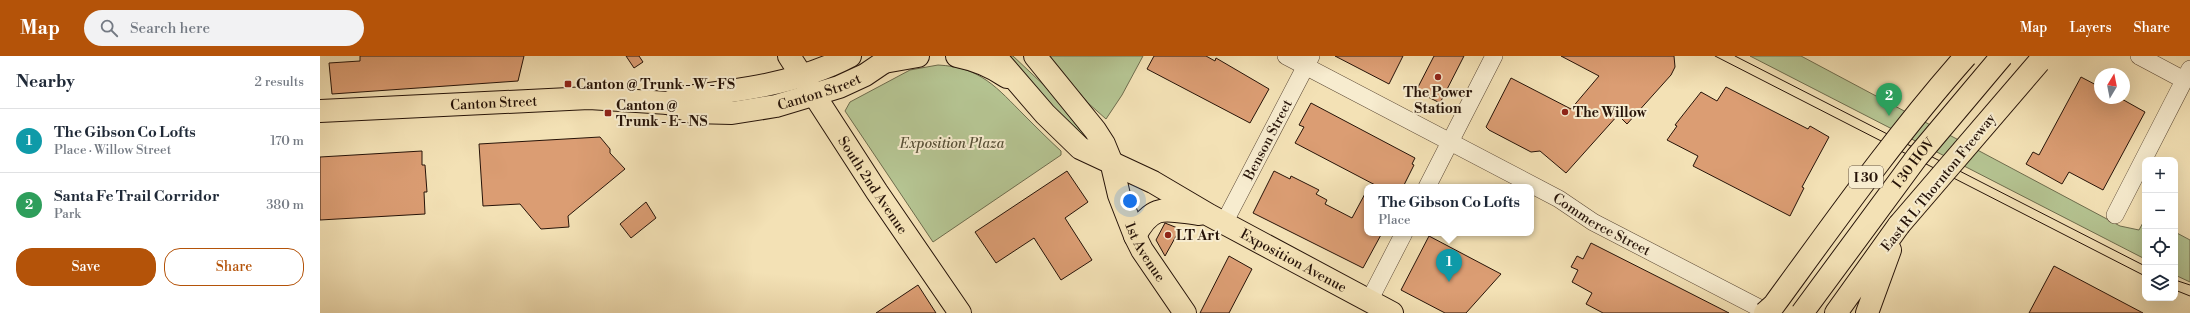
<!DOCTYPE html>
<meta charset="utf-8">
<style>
:root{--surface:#fff;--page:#f2f2f3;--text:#1f2937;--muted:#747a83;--line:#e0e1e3;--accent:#b45309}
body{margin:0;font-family:"Libre Bodoni",serif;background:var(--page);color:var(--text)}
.controls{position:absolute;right:12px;bottom:12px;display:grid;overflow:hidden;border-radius:8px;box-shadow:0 4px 16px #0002}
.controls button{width:36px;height:36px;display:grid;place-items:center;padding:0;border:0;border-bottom:1px solid var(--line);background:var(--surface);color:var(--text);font:20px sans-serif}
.compass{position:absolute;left:1774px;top:12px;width:36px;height:36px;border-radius:50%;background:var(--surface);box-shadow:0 4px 16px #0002;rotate:10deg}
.you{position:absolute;left:810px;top:145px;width:14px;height:14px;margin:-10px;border:3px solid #fff;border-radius:50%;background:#1a73e8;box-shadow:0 0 0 6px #1a73e833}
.badge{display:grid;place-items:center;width:26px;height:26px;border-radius:50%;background:var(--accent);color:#fff;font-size:13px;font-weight:700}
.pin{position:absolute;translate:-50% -33px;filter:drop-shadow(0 1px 2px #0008)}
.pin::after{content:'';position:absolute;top:21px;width:14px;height:12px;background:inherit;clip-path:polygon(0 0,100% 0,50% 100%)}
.popup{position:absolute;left:1044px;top:128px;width:170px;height:52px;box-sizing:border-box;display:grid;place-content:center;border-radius:8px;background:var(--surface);filter:drop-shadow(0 1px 3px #0005);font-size:13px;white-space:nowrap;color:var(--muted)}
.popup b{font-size:15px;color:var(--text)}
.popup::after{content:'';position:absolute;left:50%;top:100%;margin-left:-8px;border:8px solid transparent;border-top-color:var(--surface)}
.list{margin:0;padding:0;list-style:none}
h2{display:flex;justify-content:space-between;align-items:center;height:52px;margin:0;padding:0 16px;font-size:17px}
h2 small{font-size:13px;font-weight:400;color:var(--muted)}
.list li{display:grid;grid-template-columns:26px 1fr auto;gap:12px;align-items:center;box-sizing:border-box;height:64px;padding:0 16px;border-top:1px solid var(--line)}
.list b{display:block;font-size:15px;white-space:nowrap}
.list p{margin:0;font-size:13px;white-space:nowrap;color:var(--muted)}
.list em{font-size:13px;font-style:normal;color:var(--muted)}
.actions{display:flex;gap:8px;padding:12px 16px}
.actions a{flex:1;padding:9px 0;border:1px solid var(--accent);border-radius:16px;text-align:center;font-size:14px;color:var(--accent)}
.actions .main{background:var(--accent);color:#fff}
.icon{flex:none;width:22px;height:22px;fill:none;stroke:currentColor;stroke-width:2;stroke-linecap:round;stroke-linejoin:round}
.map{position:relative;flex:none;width:1870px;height:257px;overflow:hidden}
header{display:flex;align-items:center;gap:24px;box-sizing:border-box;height:56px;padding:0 20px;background:var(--accent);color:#fff}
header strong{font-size:19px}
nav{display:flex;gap:22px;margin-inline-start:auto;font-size:14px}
.search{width:280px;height:36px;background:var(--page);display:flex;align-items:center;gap:10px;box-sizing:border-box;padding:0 14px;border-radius:22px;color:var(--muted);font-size:15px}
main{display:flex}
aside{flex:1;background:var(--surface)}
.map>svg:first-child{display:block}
</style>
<header>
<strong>Map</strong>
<div class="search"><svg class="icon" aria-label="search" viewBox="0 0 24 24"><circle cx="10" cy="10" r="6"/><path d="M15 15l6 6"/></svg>Search here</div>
<nav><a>Map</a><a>Layers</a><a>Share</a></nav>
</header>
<main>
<aside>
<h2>Nearby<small>2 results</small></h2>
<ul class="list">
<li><span class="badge" style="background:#0f9aa8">1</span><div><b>The Gibson Co Lofts</b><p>Place · Willow Street</p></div><em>170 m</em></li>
<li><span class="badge" style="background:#2e9e5b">2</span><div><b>Santa Fe Trail Corridor</b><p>Park</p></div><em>380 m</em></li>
</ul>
<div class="actions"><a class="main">Save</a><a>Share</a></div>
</aside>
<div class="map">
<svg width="1870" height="257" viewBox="0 0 1870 257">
<rect width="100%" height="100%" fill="#f3e1b5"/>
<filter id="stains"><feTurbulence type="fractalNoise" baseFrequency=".005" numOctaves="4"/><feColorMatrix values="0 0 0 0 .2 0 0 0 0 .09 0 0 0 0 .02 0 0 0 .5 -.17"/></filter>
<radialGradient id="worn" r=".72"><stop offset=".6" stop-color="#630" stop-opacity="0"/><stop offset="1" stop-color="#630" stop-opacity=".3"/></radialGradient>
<path fill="#b5c492" stroke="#6e6c4d" d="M683,0H693L728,33L769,85L767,86Z
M728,0H823L802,39L786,63L768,47Z
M1430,0H1481L1800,170L1819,174L1825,163V203Z
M618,9C661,11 677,32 705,60C717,72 729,84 741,95V99L613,186L525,55L530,46L590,14Z
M1855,176L1870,184V226L1855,219Z"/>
<path fill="#db9d73" stroke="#261308" d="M40,0H204L198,25L12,38L9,7L40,5Z
M306,0H319L323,6L314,12Z
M834,0H886L895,5L896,2L949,33L930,67L827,13Z
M1015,0H1083L1069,28Z
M1114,0H1144L1120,47L1096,35Z
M1241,0H1354L1355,11L1351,19L1307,68L1298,59L1246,117L1220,95L1211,96L1169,74L1166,71L1191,22L1251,53L1279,20Z
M1761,21L1780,31V42H1800L1825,56L1783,134L1749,116L1742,128L1706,108L1713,96L1719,99Z
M1406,31L1488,73L1490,70L1509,81L1482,131L1484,132L1470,160L1373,110L1378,100L1347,84L1357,70L1355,69L1381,36L1397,45Z
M991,47L1095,102L1092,108L1094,109L1083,131H1059L975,87L984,71L979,69Z
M280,81L290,93V97L305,113L248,160L249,171L221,173L200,148L163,150L159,88Z
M102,95V109H105L107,136H104L105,158L0,164V101Z
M747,115L768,146L745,162L772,204L741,224L714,182L676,207L655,176Z
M954,115L970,123L971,120L999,134L996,138L1007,144L1005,148L1032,162L1047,134V177H1062L1043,212L933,157Z
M326,146L336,162L311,182L300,168Z
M845,167L860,173L845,200L836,184Z
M1109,180L1181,218L1146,257H1125L1081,234Z
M1271,187L1358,231L1409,257H1283L1266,248L1272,237L1252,226L1258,214L1251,211L1257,200L1263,203Z
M909,200L932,213L909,257H880Z
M1734,210L1823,257H1709Z
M598,229L616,257H556Z"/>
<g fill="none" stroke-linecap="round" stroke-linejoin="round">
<g stroke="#594633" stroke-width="18">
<g id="minor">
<path id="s1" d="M966,0L1239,143L1273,166L1449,257"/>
<path d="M1819,0L1864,24"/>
<path d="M1107,131L1174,0"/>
<path d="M1795,159L1870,13"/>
<path id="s2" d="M904,167L991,0"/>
<path d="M1049,245L1084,177"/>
</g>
</g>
<g stroke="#261308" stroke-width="24">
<g id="major">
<path id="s3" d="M469,0L557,136L640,257"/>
<path d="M637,0C657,4 671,10 687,21"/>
<path id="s4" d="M675,0L725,58L760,92L833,126L889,159L1072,257"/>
<path id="s5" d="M715,0L775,74L784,88L791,105L799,139L815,180L822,194L865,257"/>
<path d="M564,6L598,0"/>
<path d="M348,47L358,42C417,35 477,28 530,0"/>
<path id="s6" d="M0,55L269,42L348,47L372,56L412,57L456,50L519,31L545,19L573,0"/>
<path d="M815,180C833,146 846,154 879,158"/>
</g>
</g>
<g stroke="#261308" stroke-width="24">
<path id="highway" d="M1516,257L1579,169
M1547,257L1570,194"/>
</g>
<use href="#minor" stroke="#f7eccf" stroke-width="17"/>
<use href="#major" stroke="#f3e1b5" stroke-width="22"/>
<use href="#highway" stroke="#f3e1b5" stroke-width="22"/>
<path stroke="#261308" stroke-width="1" d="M1395,0L1825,220
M1415,0L1825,210
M1855,224L1870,229
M1855,234L1870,240"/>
<g stroke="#261308" stroke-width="24" stroke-linecap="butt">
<g id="highway-bridge">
<path d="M1579,169L1719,6"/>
<path d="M1445,257L1454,249C1516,164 1576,79 1646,0"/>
<path id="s7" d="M1482,257L1597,101L1682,0"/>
</g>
</g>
<use href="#highway-bridge" stroke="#f3e1b5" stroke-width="22"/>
</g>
<g fill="#8f2418" stroke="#f7eccf" stroke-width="1.5">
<circle cx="1118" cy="21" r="4"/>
<rect x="244" y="24" width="8" height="8" rx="2"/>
<circle cx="1245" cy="56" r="4"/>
<rect x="284" y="53" width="8" height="8" rx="2"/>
<circle cx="848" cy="179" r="4"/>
</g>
<g text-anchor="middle" stroke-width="4" stroke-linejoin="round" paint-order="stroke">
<rect fill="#f7eccf" stroke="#655444" stroke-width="1" x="1529" y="110" width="34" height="22" rx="3"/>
<g font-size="13" font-weight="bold" fill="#261308">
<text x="1546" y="126">I 30</text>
</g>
<g font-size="14" font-weight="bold" fill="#261308" stroke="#f7eccf" text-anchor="start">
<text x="256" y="33">Canton @ Trunk - W - FS</text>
<text x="1118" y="41" text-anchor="middle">The Power<tspan x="1118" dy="16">Station</tspan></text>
<text x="296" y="54">Canton @<tspan x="296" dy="16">Trunk - E - NS</tspan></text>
<text x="1253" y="61">The Willow</text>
<text x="856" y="184">LT Art</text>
</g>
<g font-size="14" fill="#261308" stroke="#f7eccf">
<text dy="5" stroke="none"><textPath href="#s6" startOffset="504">Canton Street</textPath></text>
<text dy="5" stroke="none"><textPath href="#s6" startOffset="174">Canton Street</textPath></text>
<text dy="5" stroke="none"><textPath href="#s2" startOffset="94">Benson Street</textPath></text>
<text dy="5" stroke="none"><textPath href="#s7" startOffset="187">I 30 HOV</textPath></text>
<text transform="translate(1618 126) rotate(-51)" y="5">East R L Thornton Freeway</text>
<text dy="5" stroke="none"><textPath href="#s3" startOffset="154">South 2nd Avenue</textPath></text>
<text dy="5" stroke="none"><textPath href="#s1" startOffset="358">Commerce Street</textPath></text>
<text dy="5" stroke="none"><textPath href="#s5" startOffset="228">1st Avenue</textPath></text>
<text dy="5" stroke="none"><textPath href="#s4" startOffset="367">Exposition Avenue</textPath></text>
</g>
<g font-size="14" font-style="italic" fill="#585138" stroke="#f7eccf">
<text x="632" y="92">Exposition Plaza</text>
</g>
</g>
<rect width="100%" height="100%" filter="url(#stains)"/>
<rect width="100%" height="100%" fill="url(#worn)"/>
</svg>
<div class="controls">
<button>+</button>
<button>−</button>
<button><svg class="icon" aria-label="locate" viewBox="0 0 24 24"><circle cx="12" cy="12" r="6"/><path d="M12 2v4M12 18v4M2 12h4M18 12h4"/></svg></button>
<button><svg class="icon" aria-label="layers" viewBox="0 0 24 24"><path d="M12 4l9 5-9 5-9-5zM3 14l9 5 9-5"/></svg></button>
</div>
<svg class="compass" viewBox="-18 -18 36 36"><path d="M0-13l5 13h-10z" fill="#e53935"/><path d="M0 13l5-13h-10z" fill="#747a83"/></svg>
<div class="you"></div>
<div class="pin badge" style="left:1129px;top:226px;background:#0f9aa8">1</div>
<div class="popup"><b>The Gibson Co Lofts</b>Place</div>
<div class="pin badge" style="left:1569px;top:60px;background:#2e9e5b">2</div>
</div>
</main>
